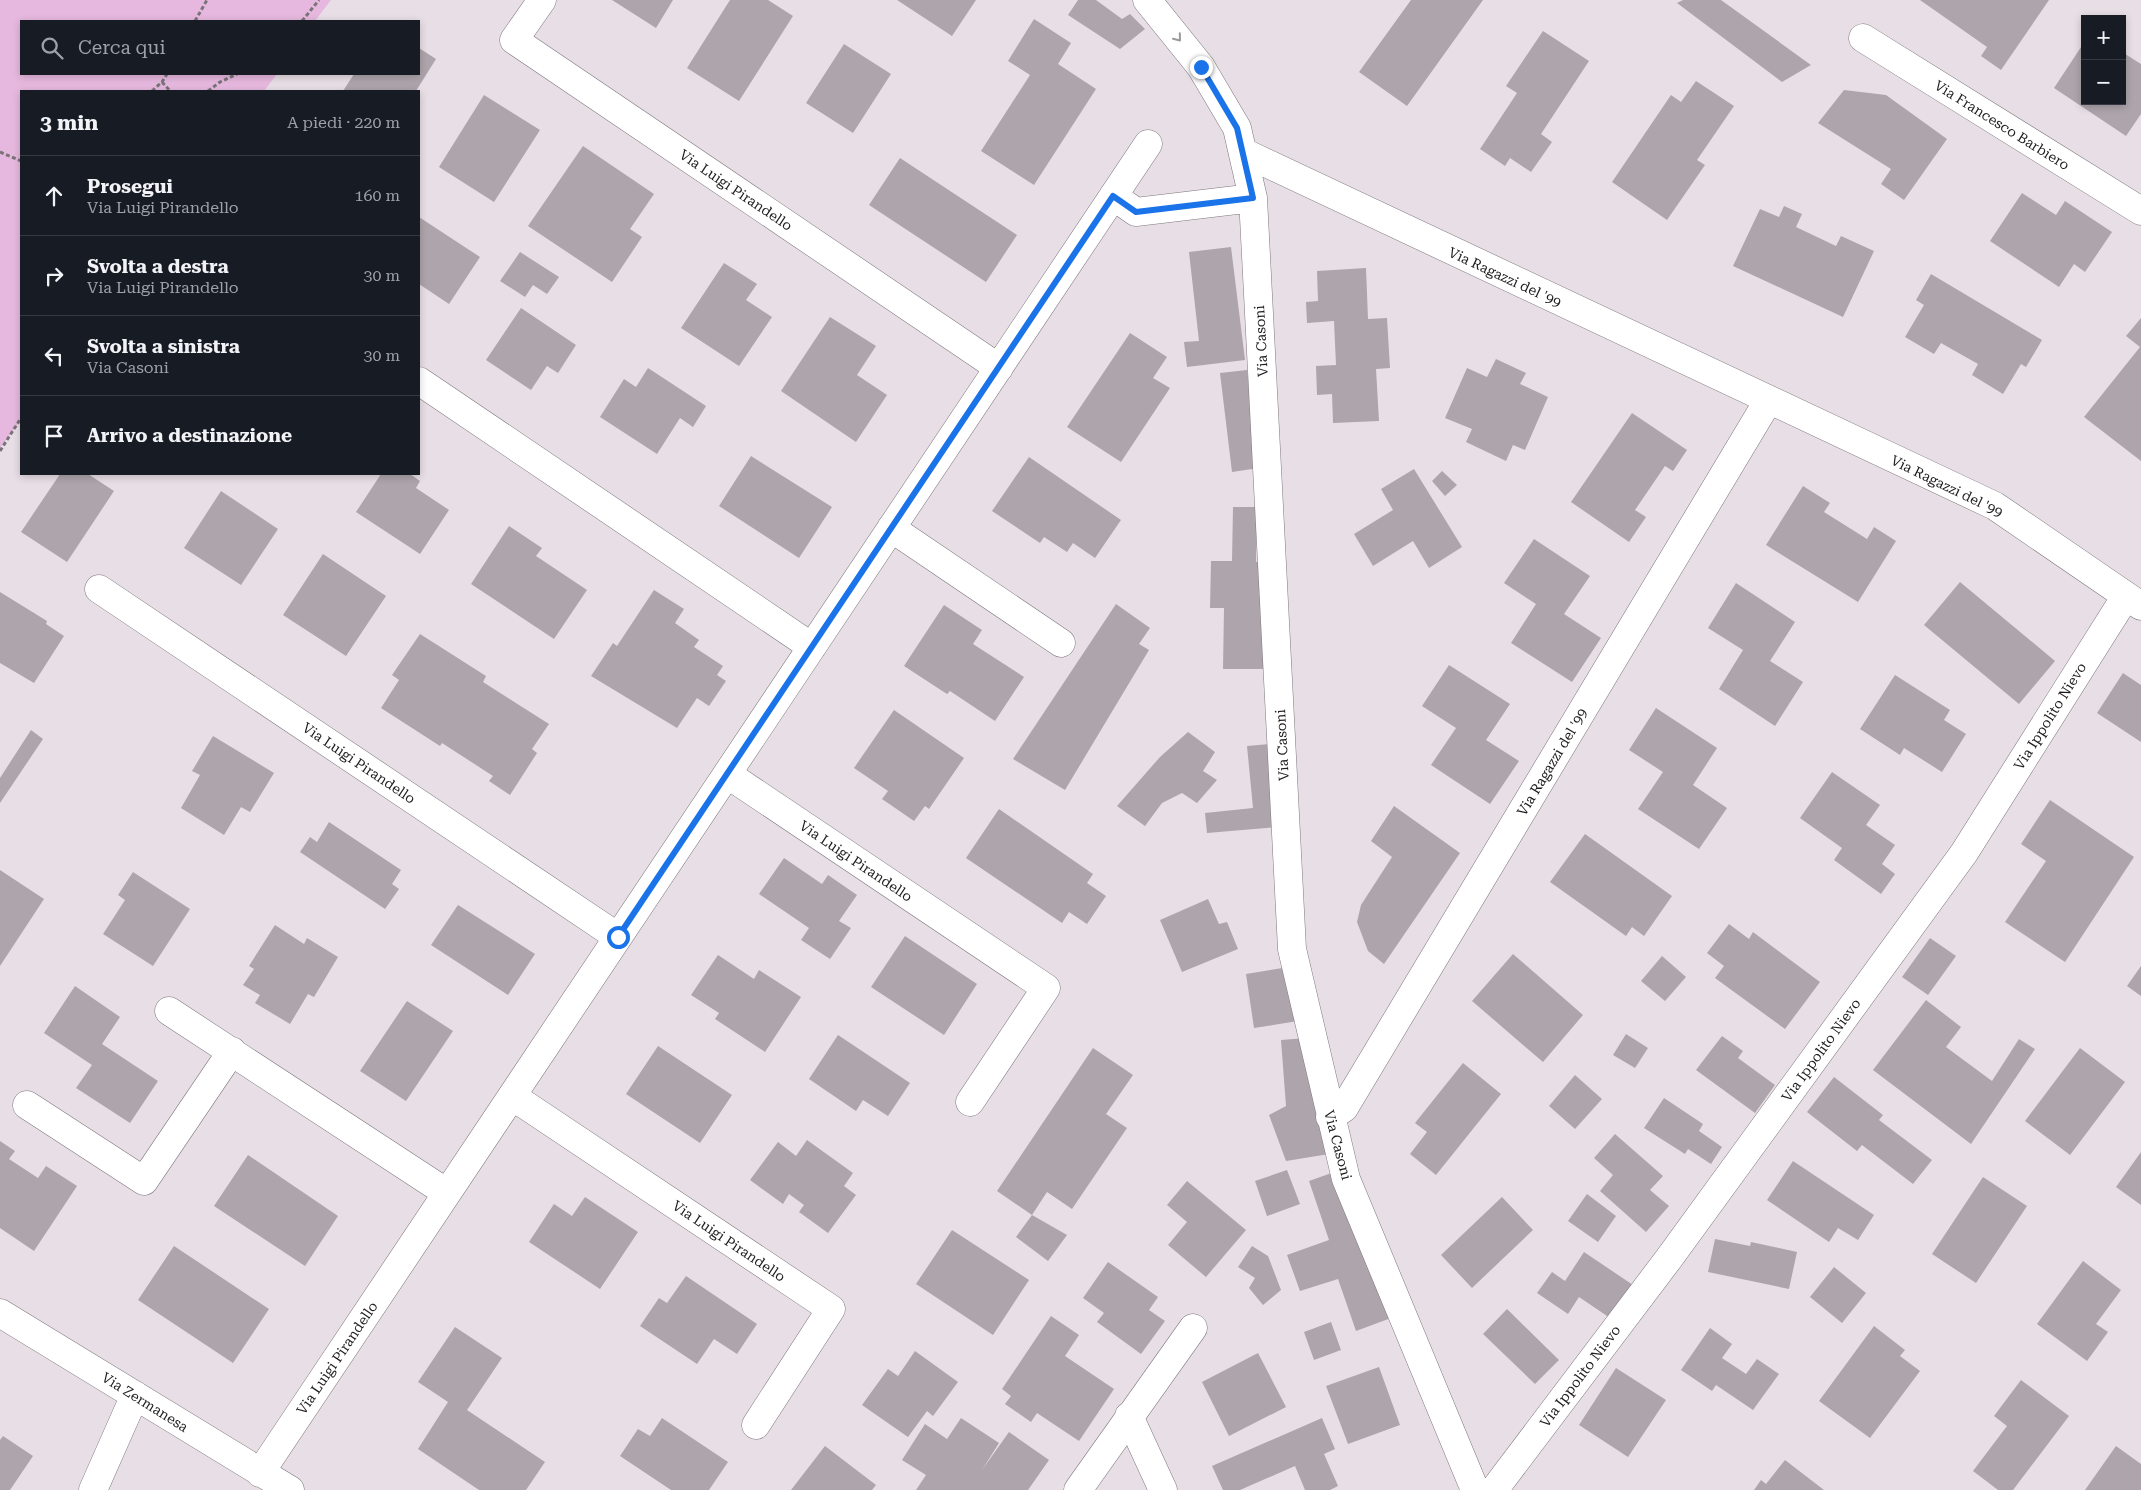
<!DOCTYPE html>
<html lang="it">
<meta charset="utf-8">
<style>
:root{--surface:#171b24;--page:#20242c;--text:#f1f3f6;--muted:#9ea1a6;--line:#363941}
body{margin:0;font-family:"Roboto Serif",serif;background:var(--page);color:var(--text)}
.controls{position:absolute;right:15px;top:15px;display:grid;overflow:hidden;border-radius:0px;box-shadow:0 2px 8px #0003}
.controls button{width:45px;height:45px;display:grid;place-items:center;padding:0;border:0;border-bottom:1px solid var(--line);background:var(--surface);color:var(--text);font:25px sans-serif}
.stop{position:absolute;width:15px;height:15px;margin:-11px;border:4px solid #1a73e8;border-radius:50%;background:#fff}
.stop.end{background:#1a73e8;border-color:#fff;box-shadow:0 1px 5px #0008}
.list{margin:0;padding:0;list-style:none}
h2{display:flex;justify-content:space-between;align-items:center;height:65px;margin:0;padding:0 20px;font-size:21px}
h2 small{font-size:16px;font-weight:400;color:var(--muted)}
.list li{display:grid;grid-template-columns:32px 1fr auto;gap:15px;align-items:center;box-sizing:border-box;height:80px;padding:0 20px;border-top:1px solid var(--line)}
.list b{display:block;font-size:19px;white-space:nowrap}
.list p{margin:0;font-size:16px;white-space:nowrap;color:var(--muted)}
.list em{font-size:16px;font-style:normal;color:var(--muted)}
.icon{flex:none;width:28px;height:28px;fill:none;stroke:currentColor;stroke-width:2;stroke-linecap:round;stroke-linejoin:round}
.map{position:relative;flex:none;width:2141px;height:1490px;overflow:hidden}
.search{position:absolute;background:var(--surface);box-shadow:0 2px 8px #0003;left:20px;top:20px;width:400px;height:55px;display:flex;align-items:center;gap:12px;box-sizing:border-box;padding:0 18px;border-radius:0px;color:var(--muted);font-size:19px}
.panel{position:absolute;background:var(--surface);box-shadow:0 2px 8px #0003;left:20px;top:90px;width:400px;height:385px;border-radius:0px}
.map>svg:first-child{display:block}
</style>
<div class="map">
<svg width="2141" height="1490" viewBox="0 0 2141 1490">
<rect width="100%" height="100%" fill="#e8dfe6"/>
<path fill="#e7b8df" d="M0,0H331L315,21H21V74H277L264,91H21V420L0,448Z"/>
<path fill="#ada5ab" d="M612,0H673L656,28Z
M730,0H768L793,16L739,101L687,68Z
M897,0H976L952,36Z
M1078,0H1096L1122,19L1130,14L1145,29L1120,49L1068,15Z
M1411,0H1483L1407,106L1359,72Z
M1683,0H1721L1811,65L1782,82L1677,3Z
M1920,0H2049L2001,70L1981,56L1987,47Z
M1034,19L1071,43L1058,64L1096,89L1034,185L981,151L1030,75L1008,61Z
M1543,31L1589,61L1541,134L1552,142L1531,172L1510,158L1505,166L1480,149L1517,93L1506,86Z
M2085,41V101H2122V52L2141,64V114L2126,136L2054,88Z
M844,44L891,74L853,133L806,103Z
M419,48L436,59L416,91H343L354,74H419Z
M1696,81L1734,106L1697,160L1705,165L1667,220L1612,182L1671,95L1681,102Z
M1844,90L1886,95L1947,139L1904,200L1881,184L1891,169L1818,123Z
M484,95L540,130L494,202L439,167Z
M583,146L654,194L630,229L642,237L612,282L528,226Z
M900,158L1017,235L986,282L869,205Z
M2022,193L2056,215L2065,201L2112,232L2085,272L2074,264L2059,287L1990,241Z
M1784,206L1802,214L1796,227L1836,246L1841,236L1874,251L1843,317L1733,266L1760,209L1779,217Z
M419,217L480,257L449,304L419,284Z
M1231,247L1245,360L1187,367L1184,342L1199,341L1189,252Z
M520,252L559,277L547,294L533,285L525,297L500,281Z
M724,263L757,284L746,300L772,317L739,366L681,328Z
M1366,268L1368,319L1387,318L1390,368L1376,369L1379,421L1333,423L1332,394L1317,395L1316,366L1336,365L1334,321L1307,323L1306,302L1318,301L1317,271Z
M1931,274L2042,340L2026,367L2021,364L2003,394L1972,375L1978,364L1941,343L1934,354L1905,337L1924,305L1916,300Z
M521,308L576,345L558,373L547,366L531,390L486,360Z
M830,317L876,346L857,375L887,395L856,442L781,391Z
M2141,318V461L2084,417L2140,347L2126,336Z
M1130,333L1167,357L1153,378L1170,388L1121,462L1067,427Z
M1496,359L1526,373L1520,384L1548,397L1525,450L1513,445L1506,461L1466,442L1472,429L1445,418L1467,368L1487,377Z
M648,368L706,406L693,427L680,418L657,454L600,417L624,379L636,387Z
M1247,370L1259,468L1232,472L1220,373Z
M1632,413L1687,450L1673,471L1665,466L1635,510L1646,517L1629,542L1571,502Z
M751,456L832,507L799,558L719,506Z
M1029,457L1121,520L1095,558L1073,543L1067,552L1044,537L1040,543L992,511Z
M1414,469L1462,547L1429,568L1413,541L1373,566L1354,534L1393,510L1381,489Z
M1442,471L1457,485L1445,496L1432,481Z
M60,474H88L114,491L67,562L21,532Z
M381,474H410L420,481L416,488L449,510L420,554L356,512Z
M1803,486L1830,503L1824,512L1867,539L1874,527L1896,541L1858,602L1766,545Z
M221,491L278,529L241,585L184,548Z
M1233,507H1257L1256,562L1266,561L1265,669H1223L1224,608H1210L1211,561H1232Z
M509,526L542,548L536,556L587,590L554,639L471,584Z
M1534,539L1590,576L1564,614L1601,638L1572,682L1511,643L1536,604L1504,583Z
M323,554L386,596L346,656L283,615Z
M1960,582L2055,661L2019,704L1924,625Z
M1736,583L1795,622L1770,661L1803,682L1775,726L1719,689L1743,650L1708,628Z
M654,590L684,609L675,623L699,640L694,647L723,666L717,675L726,681L709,706L697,698L677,728L591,676L613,643L617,646Z
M0,592L47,621L46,624L64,636L34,683L0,663Z
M1116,604L1150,628L1139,644L1149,650L1065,790L1013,759Z
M944,605L982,630L973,644L1024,677L995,721L950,691L947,694L904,666Z
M420,634L486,676L483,682L549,724L532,749L537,753L510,795L489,781L493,776L442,743L440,746L381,708L399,680L392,675Z
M1449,665L1510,704L1486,740L1519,761L1490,804L1431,765L1456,728L1422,706Z
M2123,673L2141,685V742L2097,713Z
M1895,675L1950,710L1944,720L1966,734L1942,772L1904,748L1900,755L1860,729Z
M1656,708L1717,748L1693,785L1727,808L1699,849L1638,809L1663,772L1629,750Z
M894,710L964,758L929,809L925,806L914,821L882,799L888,791L854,768Z
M31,730L43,739L0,803V778Z
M1188,732L1215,752L1203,771L1217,780L1197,803L1182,793L1162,803L1145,826L1117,806L1160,757Z
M213,736L274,773L250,812L241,807L224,835L181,808L200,775L192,771Z
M1270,744L1277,827L1207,833L1205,813L1253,808L1247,746Z
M1832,772L1880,805L1866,825L1895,845L1882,864L1895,874L1881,894L1834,860L1842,848L1800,818Z
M2050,800L2134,857L2065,962L2005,922L2046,861L2021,844Z
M1394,806L1460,853L1384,964L1368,951L1357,922L1361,905L1392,857L1371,841Z
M999,809L1093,874L1087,883L1106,896L1087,924L1069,912L1062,923L966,858Z
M329,822L401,870L392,884L399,889L385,909L300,852L310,837L317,842Z
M1585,834L1672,896L1644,936L1632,927L1626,936L1550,882Z
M784,858L822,884L828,875L857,895L839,921L851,928L830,959L801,940L809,928L759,894Z
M0,870L44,899L0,966Z
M133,872L190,909L153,966L103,934L125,900L118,895Z
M1208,899L1219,924L1227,922L1238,949L1182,972L1160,920Z
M458,905L535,954L508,995L431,945Z
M1729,924L1749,939L1753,932L1820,982L1785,1029L1715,978L1724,966L1707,953Z
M275,925L304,944L307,938L338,957L314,997L308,994L290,1024L255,1003L260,995L243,985L254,969L249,966Z
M905,936L977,984L944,1035L871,987Z
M1930,938L1956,956L1928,995L1902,977Z
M1513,954L1583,1015L1543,1062L1472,1001Z
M718,955L754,979L759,970L801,997L765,1052L715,1019L719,1013L691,995Z
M1662,956L1686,977L1665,1001L1641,981Z
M2141,966V996L2127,986Z
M1289,967L1298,1021L1254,1028L1246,974Z
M75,986L120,1017L102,1044L158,1081L130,1123L76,1088L92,1065L44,1033Z
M1926,1000L1961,1027L1946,1047L1992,1081L2019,1039L2035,1049L1971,1144L1873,1070Z
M407,1001L453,1031L406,1101L360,1071Z
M1626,1034L1648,1048L1635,1068L1613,1055Z
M838,1035L910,1083L888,1116L863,1100L856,1111L809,1079Z
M1722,1036L1743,1051L1738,1058L1775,1085L1755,1113L1696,1070Z
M1306,1038L1329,1154L1286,1161L1269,1115L1286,1106L1281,1040Z
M658,1046L732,1095L700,1143L626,1094Z
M1093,1048L1133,1075L1106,1114L1127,1128L1072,1209L1047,1192L1032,1215L1067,1235L1048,1261L1016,1237L1032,1215L997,1191Z
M2080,1048L2125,1082L2070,1155L2025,1121Z
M1463,1063L1501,1094L1436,1175L1410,1154L1427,1132L1415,1123Z
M1575,1075L1602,1099L1575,1129L1549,1106Z
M1834,1077L1883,1115L1879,1120L1932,1160L1913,1184L1862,1145L1857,1151L1807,1112Z
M1664,1098L1703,1124L1699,1131L1722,1147L1711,1164L1688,1149L1685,1154L1644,1128Z
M1615,1134L1663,1176L1650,1190L1669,1206L1646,1232L1600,1191L1613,1175L1594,1158Z
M807,1140L853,1173L844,1186L856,1195L828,1233L799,1212L804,1205L789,1194L783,1204L750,1180L778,1142L796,1156Z
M0,1141L15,1151L9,1159L38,1178L46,1166L77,1186L34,1251L0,1228Z
M2141,1152V1205L2116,1187Z
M248,1155L338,1216L305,1266L214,1206Z
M1793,1161L1874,1215L1858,1240L1838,1228L1829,1242L1767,1200Z
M1287,1170L1300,1204L1267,1216L1255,1181Z
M1340,1170L1391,1318L1356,1331L1338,1279L1300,1291L1287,1255L1329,1240L1309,1181Z
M1983,1177L2027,1206L1976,1283L1932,1254Z
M1187,1181L1246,1230L1206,1277L1168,1245L1187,1222L1167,1205Z
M1587,1194L1616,1216L1598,1242L1568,1221Z
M585,1197L638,1232L600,1289L529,1242L554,1204L572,1216Z
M1502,1197L1533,1230L1472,1288L1441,1255Z
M952,1230L1029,1280L993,1335L916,1284Z
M1715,1239L1750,1246L1751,1242L1797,1252L1789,1289L1708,1272Z
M174,1246L269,1309L233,1363L138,1300Z
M1252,1246L1268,1256L1281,1290L1263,1305L1249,1288L1255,1278L1238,1267Z
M1584,1252L1636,1287L1613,1320L1579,1297L1568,1314L1537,1293L1552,1272L1565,1281Z
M2083,1261L2121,1290L2096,1324L2108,1332L2087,1361L2037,1324Z
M1108,1262L1158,1297L1149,1310L1165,1321L1141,1354L1097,1322L1104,1313L1083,1298Z
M1834,1267L1866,1293L1842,1323L1810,1297Z
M686,1276L757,1324L737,1354L714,1339L697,1364L640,1326L659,1298L667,1303Z
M1507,1309L1559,1360L1535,1384L1483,1334Z
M1051,1316L1079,1335L1065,1356L1114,1389L1079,1441L1037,1413L1031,1422L1005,1404L1011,1396L1002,1389Z
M1331,1322L1341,1350L1314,1360L1304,1332Z
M1874,1326L1905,1350L1900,1356L1920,1371L1870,1438L1819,1401Z
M455,1327L502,1358L467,1410L545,1462L526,1490H479L418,1449L448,1402L418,1382Z
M1710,1328L1732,1344L1722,1358L1746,1374L1757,1359L1779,1374L1753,1410L1716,1385L1712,1391L1681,1370Z
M915,1351L958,1382L933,1416L927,1411L908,1437L862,1405L888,1369L898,1376Z
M1258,1353L1286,1407L1229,1436L1202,1382Z
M1379,1367L1400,1425L1348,1444L1326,1386Z
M1616,1368L1666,1400L1628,1457L1579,1425Z
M2021,1380L2069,1416L2013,1490H1998L1973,1471L2007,1426L1994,1416Z
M662,1418L728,1462L709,1490H671L620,1456L638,1429L650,1436Z
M961,1418L999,1443L982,1470L1009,1432L1049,1460L1028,1490H916L926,1475L902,1460L925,1424L947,1439Z
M1322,1418L1335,1449L1324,1454L1338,1486L1330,1490H1305L1295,1466L1240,1490H1223L1212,1466Z
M3,1436L33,1456L10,1490H0V1440Z
M825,1446L876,1485L872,1490H791Z
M2116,1446L2141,1464V1490H2085Z
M1785,1460L1824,1490H1754L1761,1480L1766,1484Z"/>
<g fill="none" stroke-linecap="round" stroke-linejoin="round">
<g stroke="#7e777d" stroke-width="29">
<path id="minor" d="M542,0L514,40L999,368
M1147,0L1201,67L1237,128L1253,198L1292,949L1346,1179L1475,1490
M1863,38L2141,211
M1243,152L1995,506L2141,606
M1113,196L1136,212L1253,198
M419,381L812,647
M891,528L1061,643
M99,589L618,937
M727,774L1046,988L970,1102
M169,1011L447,1193
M512,1096L831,1309L756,1425
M27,1105L144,1181L232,1051
M1330,1117L1344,1108L1768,401
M0,1313L290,1490
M1129,1416L1163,1490
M260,1473L1148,144
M93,1490L135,1395
M1078,1490L1193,1328
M1494,1490L1670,1257L1964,853L2126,596"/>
</g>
<path stroke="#7a7478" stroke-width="3" stroke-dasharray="4 2.5" stroke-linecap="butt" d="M195,21L207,0
M302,21L319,0
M162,82L170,91
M152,91L162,82L167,74
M208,91L220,82L237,74
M0,152L21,161
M0,451L21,418"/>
<use href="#minor" stroke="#fff" stroke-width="28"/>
</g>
<defs><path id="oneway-chevron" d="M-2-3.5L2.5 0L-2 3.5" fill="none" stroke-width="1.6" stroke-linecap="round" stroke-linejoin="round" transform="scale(1.25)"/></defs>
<use stroke="#9a999a" href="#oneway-chevron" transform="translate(1178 38) rotate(51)"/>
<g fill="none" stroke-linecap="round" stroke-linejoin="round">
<path stroke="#1a73e8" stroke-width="6" d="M618,937L1113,196L1136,212L1253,198L1237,128L1201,67"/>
</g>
<g text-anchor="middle" stroke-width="4" stroke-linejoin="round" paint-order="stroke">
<g font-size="14" fill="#1f1c1e" stroke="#fff">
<text transform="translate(2002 125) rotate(32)" y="5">Via Francesco Barbiero</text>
<text transform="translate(736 190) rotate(34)" y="5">Via Luigi Pirandello</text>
<text transform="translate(1505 277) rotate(25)" y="5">Via Ragazzi del '99</text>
<text transform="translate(1261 341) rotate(-93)" y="5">Via Casoni</text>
<text transform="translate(1947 486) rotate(26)" y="5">Via Ragazzi del '99</text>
<text transform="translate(2050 716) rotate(-58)" y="5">Via Ippolito Nievo</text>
<text transform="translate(1282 745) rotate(-93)" y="5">Via Casoni</text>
<text transform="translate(1552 762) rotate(-59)" y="5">Via Ragazzi del '99</text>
<text transform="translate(359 763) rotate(34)" y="5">Via Luigi Pirandello</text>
<text transform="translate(856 861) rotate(34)" y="5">Via Luigi Pirandello</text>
<text transform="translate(1821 1050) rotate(-54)" y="5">Via Ippolito Nievo</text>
<text transform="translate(1338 1145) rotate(75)" y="5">Via Casoni</text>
<text transform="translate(729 1241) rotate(34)" y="5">Via Luigi Pirandello</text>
<text transform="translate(337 1358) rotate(-56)" y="5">Via Luigi Pirandello</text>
<text transform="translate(1580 1376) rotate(-53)" y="5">Via Ippolito Nievo</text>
<text transform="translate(145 1402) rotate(32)" y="5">Via Zermanesa</text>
</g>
</g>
</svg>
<div class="controls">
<button>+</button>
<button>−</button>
</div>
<div class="stop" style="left:618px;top:937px"></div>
<div class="stop end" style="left:1201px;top:67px"></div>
<div class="search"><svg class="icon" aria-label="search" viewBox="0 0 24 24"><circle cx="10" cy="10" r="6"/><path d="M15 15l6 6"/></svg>Cerca qui</div>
<section class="panel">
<h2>3 min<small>A piedi · 220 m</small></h2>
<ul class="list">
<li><svg class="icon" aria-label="ahead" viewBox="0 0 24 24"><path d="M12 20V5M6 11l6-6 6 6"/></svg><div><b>Prosegui</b><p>Via Luigi Pirandello</p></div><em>160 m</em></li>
<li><svg class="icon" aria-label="right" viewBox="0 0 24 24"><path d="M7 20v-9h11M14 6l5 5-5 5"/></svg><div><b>Svolta a destra</b><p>Via Luigi Pirandello</p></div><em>30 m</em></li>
<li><svg class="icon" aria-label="left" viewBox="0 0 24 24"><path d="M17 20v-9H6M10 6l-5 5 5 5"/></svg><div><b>Svolta a sinistra</b><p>Via Casoni</p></div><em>30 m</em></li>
<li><svg class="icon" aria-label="arrive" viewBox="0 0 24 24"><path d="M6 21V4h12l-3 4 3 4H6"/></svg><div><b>Arrivo a destinazione</b></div></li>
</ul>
</section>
</div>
